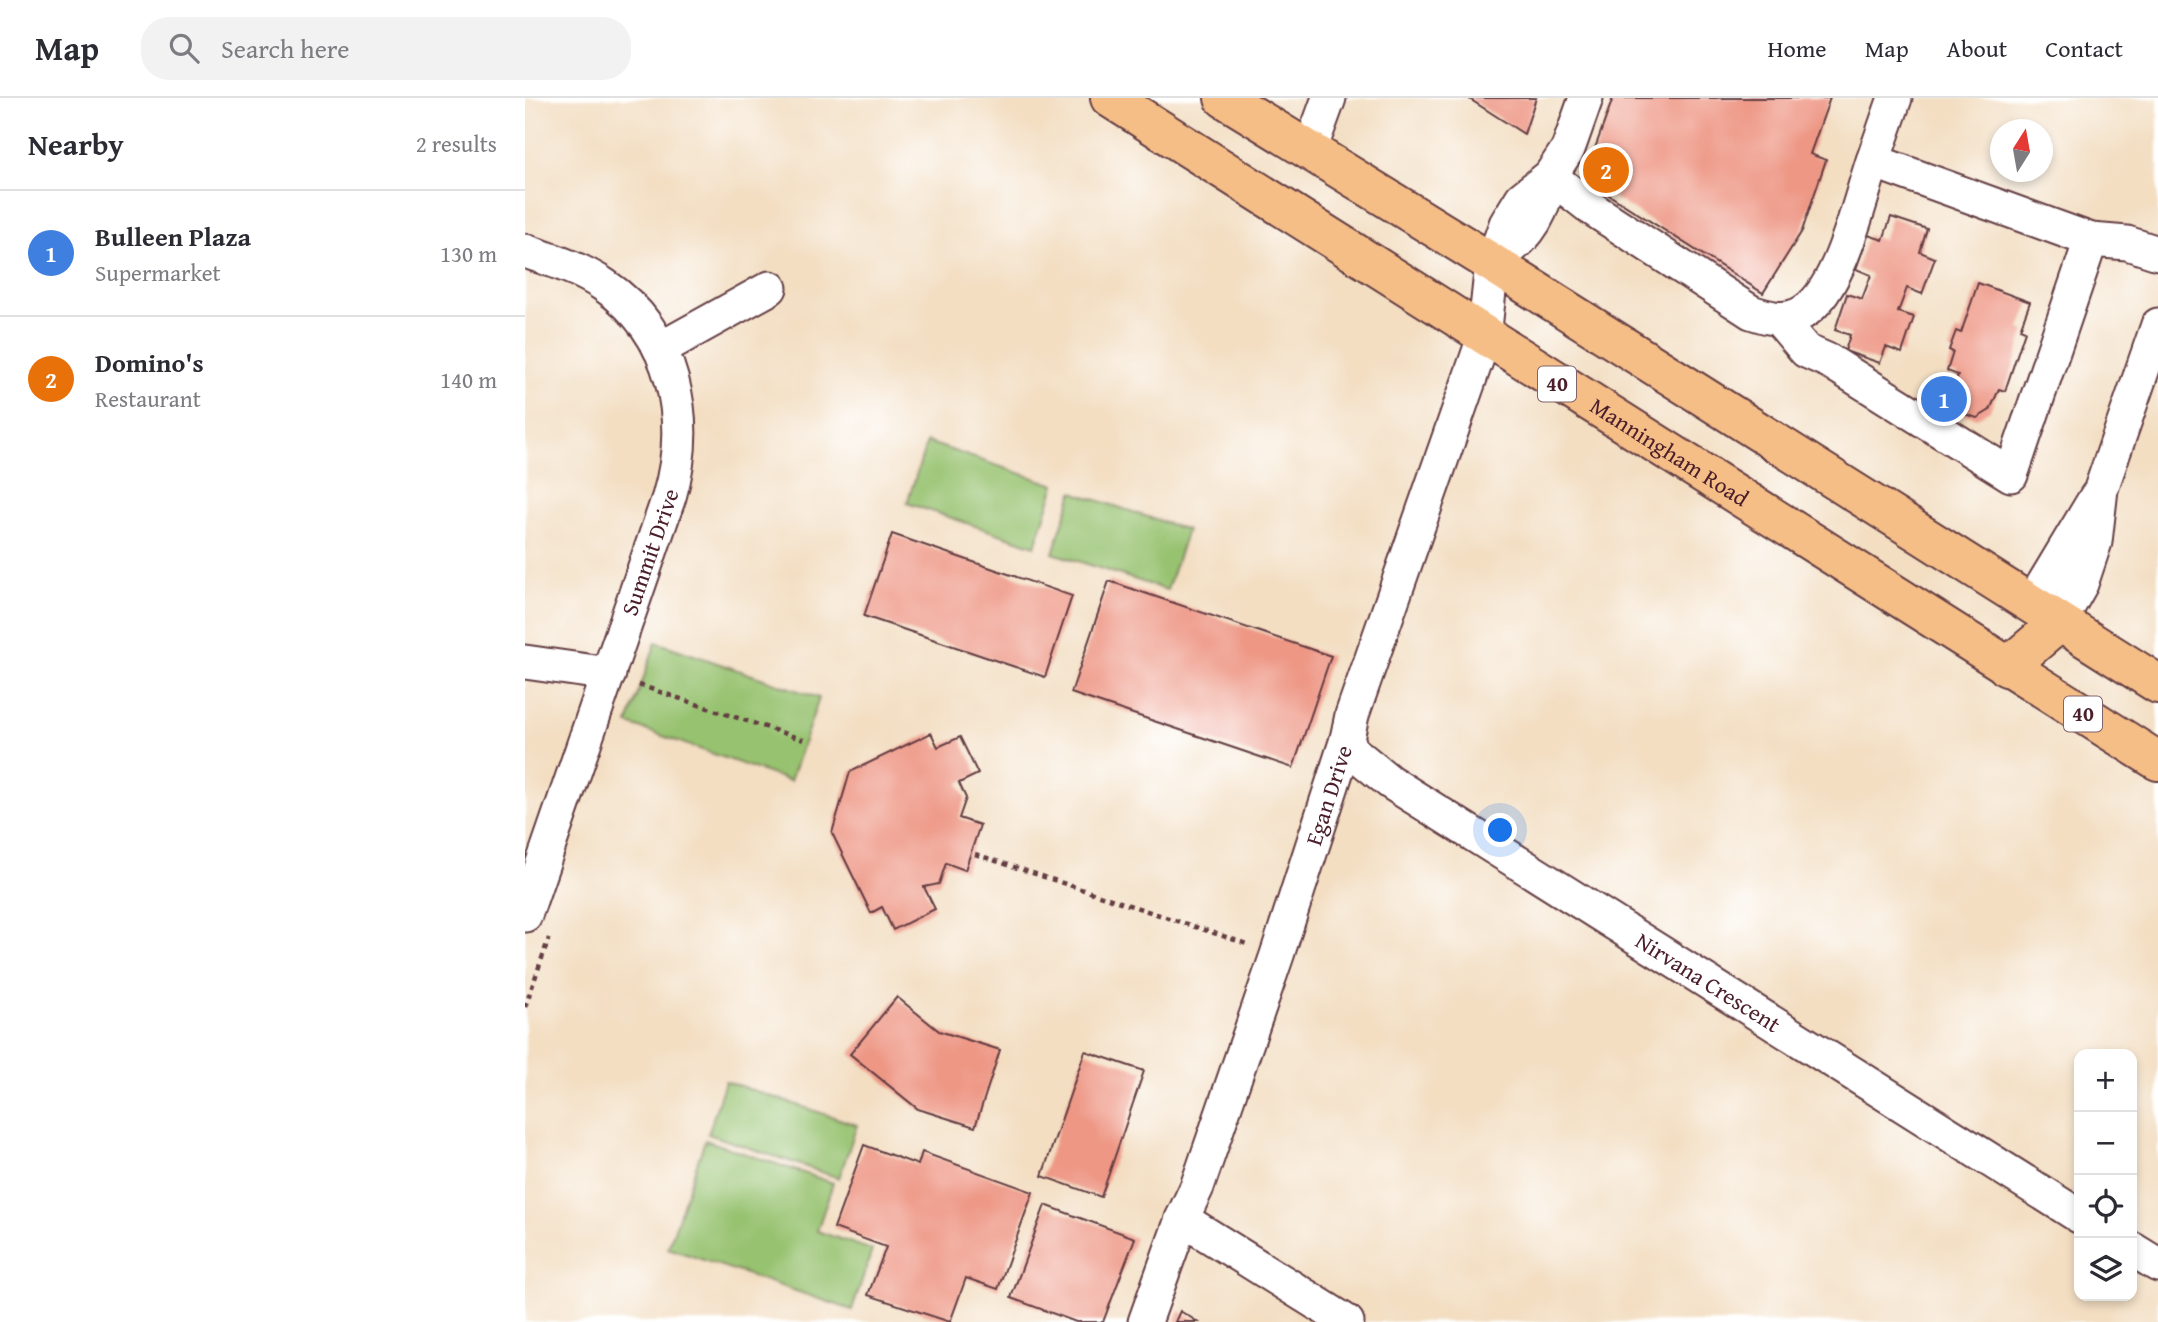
<!DOCTYPE html>
<meta charset="utf-8">
<style>
:root{--surface:#fff;--page:#f2f2f3;--text:#2b2b33;--muted:#7c7c81;--line:#e1e1e2;--accent:#0b8043}
body{margin:0;font-family:"Gentium Book Plus",serif;background:var(--page);color:var(--text)}
.controls{position:absolute;right:21px;bottom:21px;display:grid;overflow:hidden;border-radius:14px;box-shadow:0 4px 10px #0003}
.controls button{width:63px;height:63px;display:grid;place-items:center;padding:0;border:0;border-bottom:2px solid var(--line);background:var(--surface);color:var(--text);font:35px sans-serif}
.compass{position:absolute;left:1465px;top:21px;width:63px;height:63px;border-radius:50%;background:var(--surface);box-shadow:0 4px 10px #0003;rotate:11deg}
.you{position:absolute;left:976px;top:733px;width:24px;height:24px;margin:-18px;border:5px solid #fff;border-radius:50%;background:#1a73e8;box-shadow:0 0 0 10px #1a73e833}
.badge{display:grid;place-items:center;width:46px;height:46px;border-radius:50%;background:var(--accent);color:#fff;font-size:23px;font-weight:700}
.pin{position:absolute;translate:-50% -50%;border:4px solid #fff;box-shadow:0 2px 7px #0006}
.list{margin:0;padding:0;list-style:none}
h2{display:flex;justify-content:space-between;align-items:center;height:91px;margin:0;padding:0 28px;font-size:30px}
h2 small{font-size:23px;font-weight:400;color:var(--muted)}
.list li{display:grid;grid-template-columns:46px 1fr auto;gap:21px;align-items:center;box-sizing:border-box;height:126px;padding:0 28px;border-top:2px solid var(--line)}
.list b{display:block;font-size:26px;white-space:nowrap}
.list p{margin:0;font-size:23px;white-space:nowrap;color:var(--muted)}
.list em{font-size:23px;font-style:normal;color:var(--muted)}
.icon{flex:none;width:38px;height:38px;fill:none;stroke:currentColor;stroke-width:2;stroke-linecap:round;stroke-linejoin:round}
.map{position:relative;flex:none;width:1633px;height:1224px;overflow:hidden}
header{display:flex;align-items:center;gap:42px;box-sizing:border-box;height:98px;padding:0 35px;background:var(--surface);border-bottom:2px solid var(--line)}
header strong{font-size:33px}
nav{display:flex;gap:38px;margin-inline-start:auto;font-size:24px}
.search{width:490px;height:63px;background:var(--page);display:flex;align-items:center;gap:18px;box-sizing:border-box;padding:0 24px;border-radius:28px;color:var(--muted);font-size:26px}
main{display:flex}
aside{flex:1;background:var(--surface)}
.map>svg:first-child{display:block}
</style>
<header>
<strong>Map</strong>
<div class="search"><svg class="icon" aria-label="search" viewBox="0 0 24 24"><circle cx="10" cy="10" r="6"/><path d="M15 15l6 6"/></svg>Search here</div>
<nav><a>Home</a><a>Map</a><a>About</a><a>Contact</a></nav>
</header>
<main>
<aside>
<h2>Nearby<small>2 results</small></h2>
<ul class="list">
<li><span class="badge" style="background:#3f7fe0">1</span><div><b>Bulleen Plaza</b><p>Supermarket</p></div><em>130 m</em></li>
<li><span class="badge" style="background:#e8710a">2</span><div><b>Domino's</b><p>Restaurant</p></div><em>140 m</em></li>
</ul>
</aside>
<div class="map">
<svg width="1633" height="1224" viewBox="0 0 1633 1224">
<rect width="100%" height="100%" fill="#fff"/>
<filter id="ink" filterUnits="userSpaceOnUse"><feTurbulence type="fractalNoise" baseFrequency=".0143" numOctaves="2"/><feDisplacementMap in="SourceGraphic" scale="14" xChannelSelector="R" yChannelSelector="G"/><feConvolveMatrix kernelMatrix="1 2 1 2 8 2 1 2 1" color-interpolation-filters="sRGB"/></filter>
<filter id="wash" filterUnits="userSpaceOnUse"><feTurbulence type="fractalNoise" baseFrequency=".00686" numOctaves="4" result="noise"/><feDisplacementMap in="SourceGraphic" scale="28" xChannelSelector="R" yChannelSelector="G"/><feGaussianBlur stdDeviation="1.57" result="paint"/><feColorMatrix in="noise" values="0 0 0 0 0 0 0 0 0 0 0 0 0 0 0 0 0 1.4 0 .05"/><feComposite in="paint" operator="in"/></filter>
<g filter="url(#wash)">
<rect width="100%" height="100%" fill="#f3dec2"/>
<path fill="#97c26f" stroke="#70704d" stroke-width="2" d="M402,344L530,387L510,448L382,405Z
M548,394L662,432L642,492L528,455Z
M131,544L294,600L265,683L103,626Z
M200,983L332,1027L314,1080L183,1036Z
M180,1042L308,1085L292,1133L347,1152L327,1212L143,1150Z"/>
<g id="blocks">
<path fill="#ee9785" d="M943,0H1011L999,36Z
M1088,0H1305L1285,56L1301,62L1277,133L1238,195L1059,81Z
M1366,119L1402,131L1395,154L1410,160L1397,196L1382,190L1373,214L1389,219L1377,255L1361,249L1355,265L1320,253L1325,237L1310,232L1322,196L1337,201L1346,177L1331,171L1343,137L1358,142Z
M1453,185L1505,204L1495,231L1500,233L1480,293L1474,291L1465,312L1452,320L1421,310L1433,277L1422,273L1428,254L1424,252L1431,233L1436,235Z
M367,436L547,498L520,579L339,518Z
M584,483L806,558L768,670L546,595Z
M406,635L413,649L435,639L453,676L434,685L441,700L434,720L455,727L440,772L421,765L414,786L399,789L410,811L368,832L357,809L346,815L307,735L325,674Z
M372,899L414,933L475,952L450,1029L393,1011L325,956Z
M560,953L619,973L576,1099L517,1078Z
M339,1047L393,1067L397,1054L508,1094L473,1191L441,1180L425,1224L343,1197L361,1149L309,1130Z
M520,1107L610,1140L578,1224H551L486,1200Z
M655,1213L673,1224H650Z"/>
</g>
</g>
<g filter="url(#ink)">
<use href="#blocks" fill-opacity="0" stroke="#633c42" stroke-width="2"/>
<g fill="none" stroke-linecap="round" stroke-linejoin="round">
<g stroke="#633c42" stroke-width="37">
<g id="minor">
<path d="M1370,0L1348,63L1566,142L1602,145L1633,155"/>
<path d="M785,52L804,0"/>
<path d="M1025,78L1066,110L1226,214C1241,219 1258,224 1273,217C1314,200 1334,103 1348,63"/>
<path d="M0,153C27,162 56,171 79,187C150,235 167,322 144,399L0,817"/>
<path d="M967,165C998,142 1014,127 1023,88"/>
<path d="M1254,221L1281,253L1304,263L1486,377L1566,142"/>
<path d="M135,251L245,190"/>
<path d="M1506,507L1571,399"/>
<path d="M1534,525L1556,486L1570,444L1576,391L1633,227"/>
<path d="M0,564L84,576"/>
<path id="s1" d="M822,641L827,653L865,684L1554,1118"/>
<path d="M657,1121L822,1224"/>
<path d="M1607,1151L1633,1167"/>
<path id="s2" d="M620,1224L657,1121L672,1089L752,857L822,641L827,617L959,240L967,165L981,126L997,100L1025,78L1043,51L1061,0"/>
</g>
</g>
<g stroke="#633c42" stroke-width="42">
<g id="major">
<path id="s3" d="M585,0L1633,663"/>
<path d="M699,0L967,165L1633,586"/>
<path d="M1482,569L1534,525"/>
</g>
</g>
<path stroke="#633c42" stroke-width="4.5" stroke-dasharray="5 5" stroke-linecap="butt" d="M114,587L279,642
M450,756L722,846
M0,909L24,840"/>
<use href="#minor" stroke="#fff" stroke-width="33"/>
<use href="#major" stroke="#f6be87" stroke-width="38"/>
</g>
</g>
<g text-anchor="middle" stroke-width="5" stroke-linejoin="round" paint-order="stroke">
<g fill="#fff" stroke="#80626b" stroke-width="2">
<rect x="1013" y="268.5" width="38" height="35" rx="5"/>
<rect x="1539" y="598.5" width="38" height="35" rx="5"/>
</g>
<g font-size="21" font-weight="bold" fill="#4a1f2b">
<text x="1032" y="293">40</text>
<text x="1558" y="623">40</text>
</g>
<g font-size="23" fill="#4a1f2b" stroke="#fff">
<text dy="8" stroke="none"><textPath href="#s3" startOffset="662">Manningham Road</textPath></text>
<text transform="translate(125 454) rotate(-71)" y="8">Summit Drive</text>
<text dy="8" stroke="none"><textPath href="#s2" startOffset="558">Egan Drive</textPath></text>
<text dy="8" stroke="none"><textPath href="#s1" startOffset="438">Nirvana Crescent</textPath></text>
</g>
</g>
</svg>
<div class="controls">
<button>+</button>
<button>−</button>
<button><svg class="icon" aria-label="locate" viewBox="0 0 24 24"><circle cx="12" cy="12" r="6"/><path d="M12 2v4M12 18v4M2 12h4M18 12h4"/></svg></button>
<button><svg class="icon" aria-label="layers" viewBox="0 0 24 24"><path d="M12 4l9 5-9 5-9-5zM3 14l9 5 9-5"/></svg></button>
</div>
<svg class="compass" viewBox="-18 -18 36 36"><path d="M0-13l5 13h-10z" fill="#e53935"/><path d="M0 13l5-13h-10z" fill="#7c7c81"/></svg>
<div class="you"></div>
<div class="pin badge" style="left:1419px;top:301px;background:#3f7fe0">1</div>
<div class="pin badge" style="left:1081px;top:72px;background:#e8710a">2</div>
</div>
</main>
